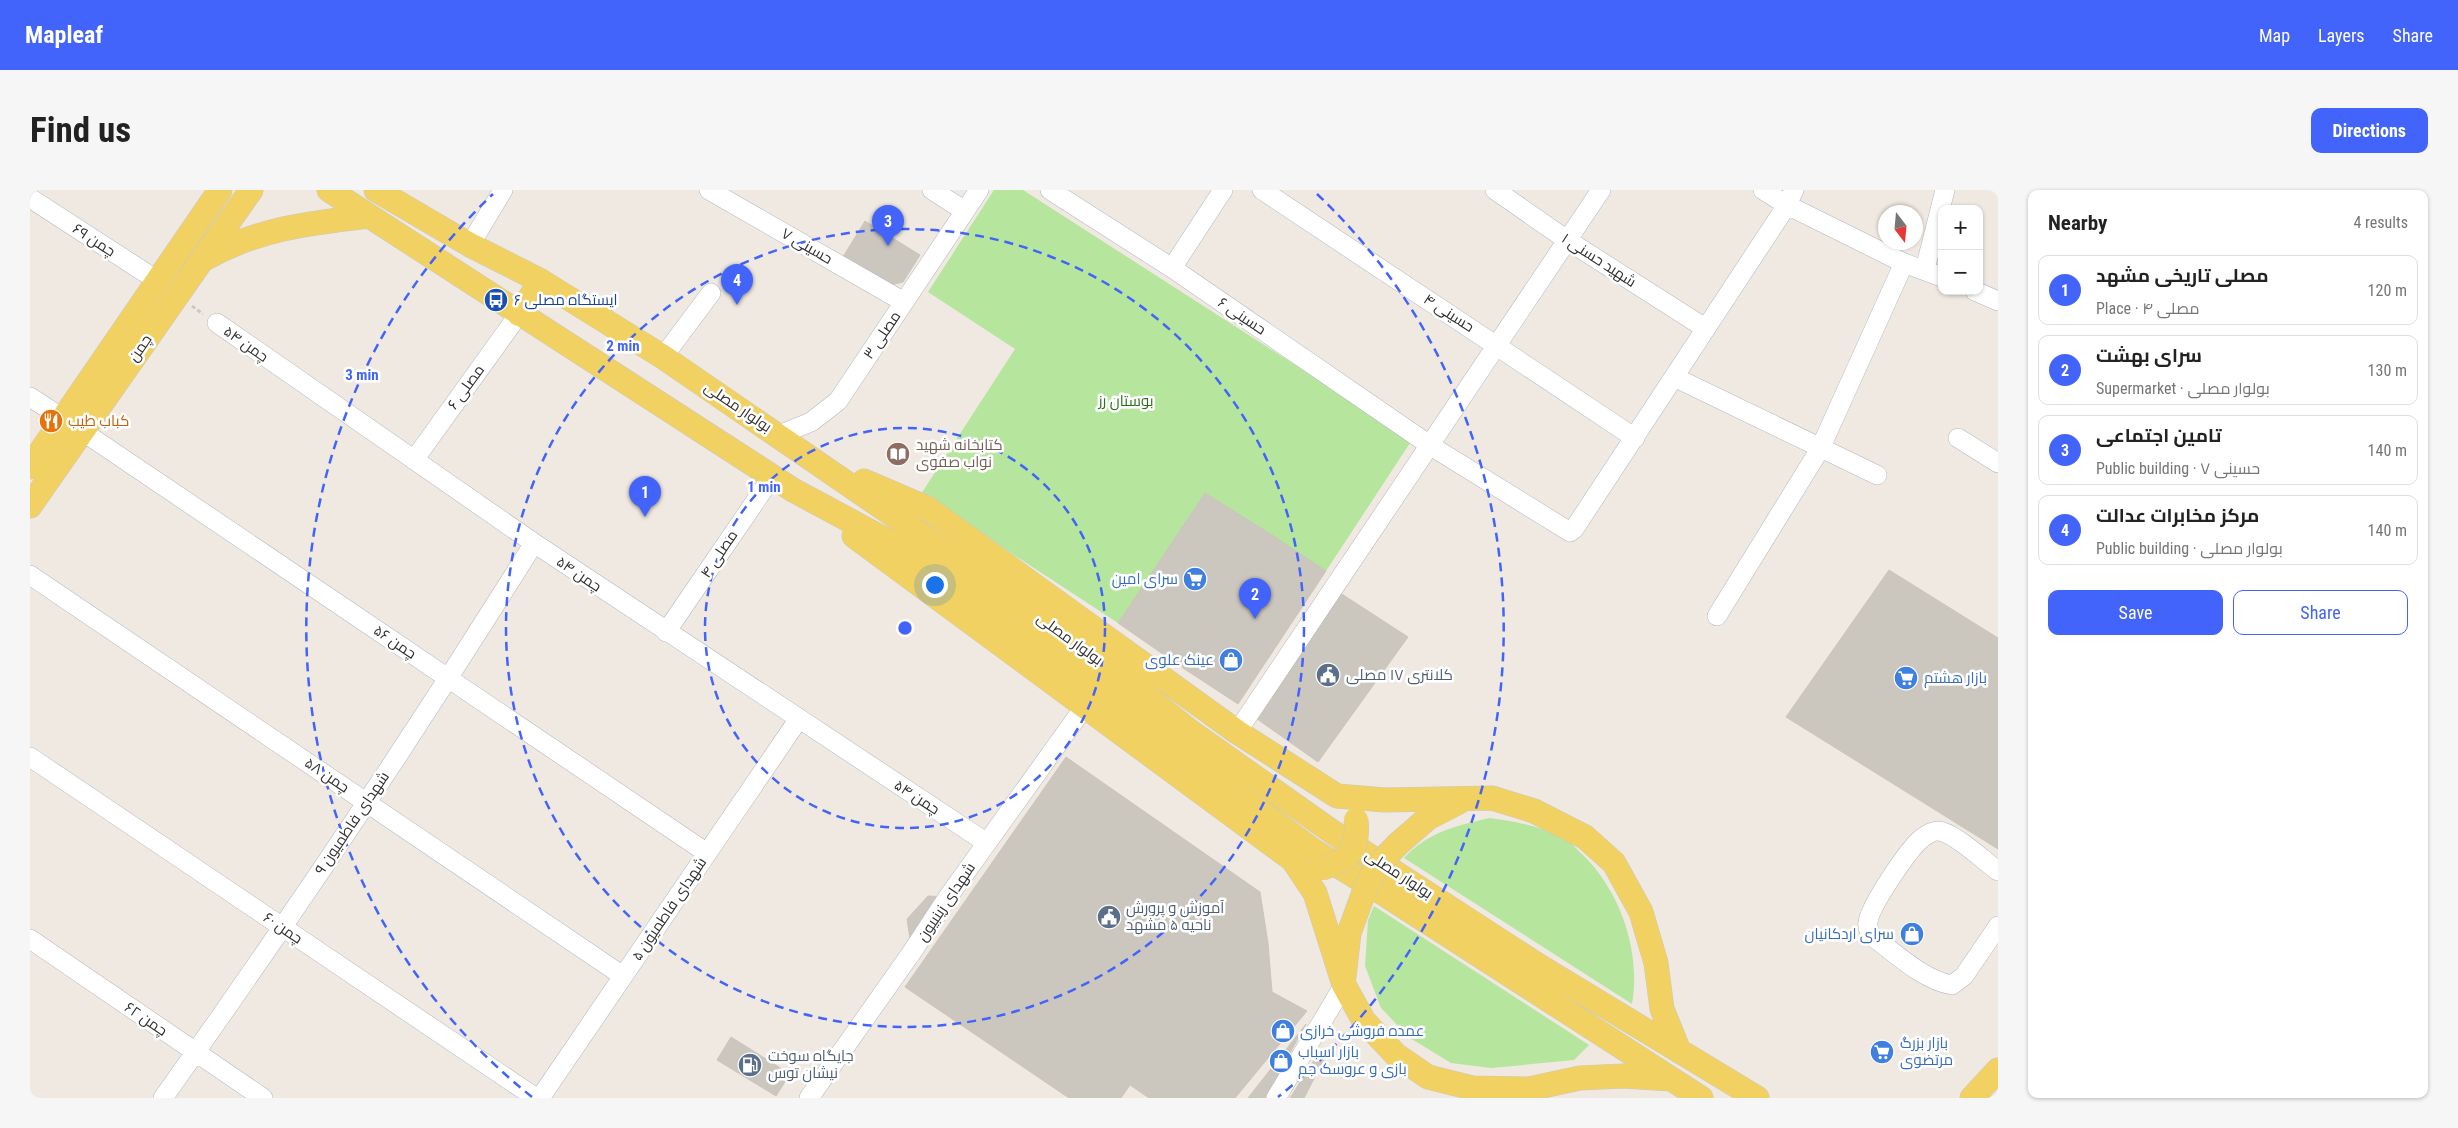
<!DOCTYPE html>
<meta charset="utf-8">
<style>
:root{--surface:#fff;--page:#f6f6f6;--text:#222;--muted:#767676;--line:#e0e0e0;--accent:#4264fb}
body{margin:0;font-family:"Roboto Condensed",Cairo,sans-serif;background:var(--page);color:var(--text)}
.controls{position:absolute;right:15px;top:15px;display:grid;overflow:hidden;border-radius:10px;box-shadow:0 1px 4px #0004}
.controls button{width:45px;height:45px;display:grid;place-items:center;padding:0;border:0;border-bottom:1px solid var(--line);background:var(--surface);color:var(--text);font:25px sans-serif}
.compass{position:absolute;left:1848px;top:15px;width:45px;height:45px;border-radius:50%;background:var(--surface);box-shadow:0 1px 4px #0004;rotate:164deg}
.you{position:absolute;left:904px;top:394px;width:18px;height:18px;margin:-12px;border:4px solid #fff;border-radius:50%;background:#1a73e8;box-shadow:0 0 0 8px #1a73e833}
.badge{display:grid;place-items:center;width:32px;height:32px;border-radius:50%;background:var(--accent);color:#fff;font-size:16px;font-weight:700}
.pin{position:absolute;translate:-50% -41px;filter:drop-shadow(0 1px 2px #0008)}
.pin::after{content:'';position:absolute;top:26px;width:18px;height:15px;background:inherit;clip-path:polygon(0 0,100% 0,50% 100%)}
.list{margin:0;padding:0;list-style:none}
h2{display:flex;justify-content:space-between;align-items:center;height:65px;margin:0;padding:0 20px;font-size:21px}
h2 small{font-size:16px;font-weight:400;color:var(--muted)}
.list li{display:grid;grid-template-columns:32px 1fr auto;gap:15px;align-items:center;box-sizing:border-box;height:70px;margin:0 10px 10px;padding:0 10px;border:1px solid var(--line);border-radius:10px}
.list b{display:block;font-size:19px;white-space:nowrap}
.list p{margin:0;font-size:16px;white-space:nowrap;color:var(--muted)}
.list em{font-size:16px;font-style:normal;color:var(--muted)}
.actions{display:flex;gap:10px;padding:15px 20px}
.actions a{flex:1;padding:11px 0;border:1px solid var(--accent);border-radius:10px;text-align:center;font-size:18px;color:var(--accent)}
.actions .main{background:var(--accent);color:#fff}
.map{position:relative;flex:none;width:1968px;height:908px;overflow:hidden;border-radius:10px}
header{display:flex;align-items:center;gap:30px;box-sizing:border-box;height:70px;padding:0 25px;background:var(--accent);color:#fff}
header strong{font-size:24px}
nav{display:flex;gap:28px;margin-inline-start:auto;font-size:18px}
.intro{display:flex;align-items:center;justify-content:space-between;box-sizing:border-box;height:120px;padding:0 30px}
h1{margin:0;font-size:35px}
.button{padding:12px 22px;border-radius:10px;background:var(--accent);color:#fff;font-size:18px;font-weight:700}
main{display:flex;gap:30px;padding:0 30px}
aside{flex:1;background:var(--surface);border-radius:10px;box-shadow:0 1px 4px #0004}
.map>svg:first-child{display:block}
</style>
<header>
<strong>Mapleaf</strong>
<nav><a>Map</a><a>Layers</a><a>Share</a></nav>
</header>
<div class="intro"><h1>Find us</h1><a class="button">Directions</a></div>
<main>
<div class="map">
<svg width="1968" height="908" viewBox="0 0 1968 908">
<rect width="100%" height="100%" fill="#efe9e1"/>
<path fill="#b6e59e" d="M964,0H993L1382,250L1296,381L1175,303L1088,433L891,304L985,159L898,102Z
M1460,628C1488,632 1511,636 1537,650C1543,654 1548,661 1554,666C1591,703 1611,762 1602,814L1374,668C1396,643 1428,635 1460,628Z
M1344,716L1559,855L1544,870L1461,878L1421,873L1380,848L1351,818L1335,776L1338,730Z"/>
<path fill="#cbc7bf" stroke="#cbc5ba" d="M835,31L890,65L873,92L860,95L813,67Z
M1175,303L1242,345L1153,478L1088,433Z
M1242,345L1296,381L1208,514L1153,478Z
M1859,380L1968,448V659L1756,527Z
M1304,399L1378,447L1288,572L1220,524Z
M1036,567L1230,702L1238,753L1242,802L1277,821L1205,908H1119L1100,895L1091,908H1039L875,797Z
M898,706L918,707L882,762L877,729Z
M1276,834L1235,908H1218Z
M701,847L760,884L746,906L687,870Z
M1298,862L1274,908H1260L1286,867Z"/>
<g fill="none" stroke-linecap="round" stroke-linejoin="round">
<g stroke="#b4b7c1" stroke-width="20">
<path id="minor" d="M679,0L874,112
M902,0L935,21
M1020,0L1142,78L1401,256L1540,342L1544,339L1757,15L1764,0
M1232,0L1605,248
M1465,0L1537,50L1675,138
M1733,0L1757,15L1874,73L1912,87
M0,8L128,91
M440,55L473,0
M1142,78L1193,0
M1895,79L1915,0
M1945,101L1968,111
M187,133L504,353L957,653
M633,167L681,103
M1644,187L1847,285
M0,207L34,229
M52,241L677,663
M749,245L781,232L808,211L949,0
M1928,248L1968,273
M384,270L489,124
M0,385L593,786
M1687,426L1790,259L1874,73
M636,442L742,287
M1207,542C1328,361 1451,181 1571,0
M0,567L506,908
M1968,681C1955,672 1923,641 1908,641C1902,641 1896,645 1891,649C1878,660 1840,716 1838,732C1837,738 1839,742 1842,746C1865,763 1893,790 1922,795L1934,786L1968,736
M0,749L233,908
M133,908C262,727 386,542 504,353
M510,908L768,530
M779,908L882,762L918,707L1055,516
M1246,908L1314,795"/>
</g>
<g stroke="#c9c9c9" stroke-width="25">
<path id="major" d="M299,0L763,300L895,371L1027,467L1146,559L1284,661L1351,702L1671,908
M346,0L440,55L511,91L633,167L1045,450L1161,542L1301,641L1509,776L1727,908
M174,69C227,39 279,33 339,26
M489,124L511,91
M0,277L190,0
M834,291L897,318L1207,542L1307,606L1355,610L1462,608L1504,621L1555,647L1584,673L1611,722L1626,773L1632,819L1649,861
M0,316L221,0
M824,346L1263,670L1285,703L1314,795L1334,831L1366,865L1398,887L1442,898L1499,899L1550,888L1593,886L1641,889
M1368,654L1398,628L1429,612
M1314,787L1319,743L1334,702
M1942,908L1968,880"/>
</g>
<path stroke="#c9c9c9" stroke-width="3" stroke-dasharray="4 2.5" stroke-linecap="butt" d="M162,116L173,124"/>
<use href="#minor" stroke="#fff" stroke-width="19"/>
<use href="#major" stroke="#f2d163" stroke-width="24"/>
<g stroke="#c9c9c9" stroke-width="25" stroke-linecap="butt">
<path id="major-bridge" d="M1292,678C1320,671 1329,659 1326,630
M1334,702L1346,677L1368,654"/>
</g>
<use href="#major-bridge" stroke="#f2d163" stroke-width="24"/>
</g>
<g fill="none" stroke="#4264fb" stroke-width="2.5" stroke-dasharray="9 6">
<circle cx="875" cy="438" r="200"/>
<circle cx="875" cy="438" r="399"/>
<path d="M502 907A599 599 0 0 1 463 4M1287 4A599 599 0 0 1 1248 907"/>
</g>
<defs>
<g id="bus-disc" transform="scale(1.25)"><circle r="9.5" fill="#1a4fb4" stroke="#fff"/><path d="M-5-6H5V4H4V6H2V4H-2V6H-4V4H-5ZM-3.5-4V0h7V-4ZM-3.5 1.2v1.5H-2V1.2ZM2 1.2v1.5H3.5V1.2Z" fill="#fff"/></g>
<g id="restaurant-disc" transform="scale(1.25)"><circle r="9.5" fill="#e8710a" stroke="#fff"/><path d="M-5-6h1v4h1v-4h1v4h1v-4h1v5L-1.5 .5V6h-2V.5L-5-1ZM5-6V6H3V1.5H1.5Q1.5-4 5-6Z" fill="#fff"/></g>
<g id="library-disc" transform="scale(1.25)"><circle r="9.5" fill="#8d6e63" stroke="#fff"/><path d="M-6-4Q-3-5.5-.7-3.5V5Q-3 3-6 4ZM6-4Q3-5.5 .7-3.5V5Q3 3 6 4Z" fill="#fff"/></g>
<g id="supermarket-disc" transform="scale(1.25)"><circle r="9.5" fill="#3f7fe0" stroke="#fff"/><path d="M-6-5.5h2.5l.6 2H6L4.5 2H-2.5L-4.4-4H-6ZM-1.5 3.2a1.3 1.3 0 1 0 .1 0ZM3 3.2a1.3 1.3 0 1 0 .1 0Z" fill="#fff"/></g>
<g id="shop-disc" transform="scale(1.25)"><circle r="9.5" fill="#3f7fe0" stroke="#fff"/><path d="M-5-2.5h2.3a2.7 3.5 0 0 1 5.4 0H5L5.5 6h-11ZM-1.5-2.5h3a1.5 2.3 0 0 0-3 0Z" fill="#fff"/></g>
<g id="civic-disc" transform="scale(1.25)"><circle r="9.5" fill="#5c6f8a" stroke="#fff"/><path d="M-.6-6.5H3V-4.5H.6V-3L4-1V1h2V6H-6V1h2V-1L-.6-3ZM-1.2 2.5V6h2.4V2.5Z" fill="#fff"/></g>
<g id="fuel-disc" transform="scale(1.25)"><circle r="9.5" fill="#5c6f8a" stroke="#fff"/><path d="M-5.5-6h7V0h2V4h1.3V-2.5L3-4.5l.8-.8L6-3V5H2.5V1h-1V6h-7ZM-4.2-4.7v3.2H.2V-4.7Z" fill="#fff"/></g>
</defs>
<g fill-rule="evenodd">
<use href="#bus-disc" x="466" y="110"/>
<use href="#restaurant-disc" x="21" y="231"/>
<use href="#library-disc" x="868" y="264"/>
<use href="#supermarket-disc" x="1165" y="389"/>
<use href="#shop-disc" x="1201" y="470"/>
<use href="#civic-disc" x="1298" y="485"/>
<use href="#supermarket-disc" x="1876" y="488"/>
<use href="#civic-disc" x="1079" y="727"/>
<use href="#shop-disc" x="1882" y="744"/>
<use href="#shop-disc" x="1253" y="841"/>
<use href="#supermarket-disc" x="1852" y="862"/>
<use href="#shop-disc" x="1251" y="871"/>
<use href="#fuel-disc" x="720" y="875"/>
</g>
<g text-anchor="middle" stroke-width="5" stroke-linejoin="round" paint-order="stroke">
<g font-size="15" fill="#2e2e2e" stroke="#fff">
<text transform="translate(64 50) rotate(33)" y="5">چمن ۶۹</text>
<text transform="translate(777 56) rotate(30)" y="5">حسینی ۷</text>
<text transform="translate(1569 70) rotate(33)" y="5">شهید حسنی ۱</text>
<text transform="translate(1419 123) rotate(33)" y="5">حسینی ۴</text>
<text transform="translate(1212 126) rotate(34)" y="5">حسینی ۶</text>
<text transform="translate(852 145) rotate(-56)" y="5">مصلی ۳</text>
<text transform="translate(216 154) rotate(35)" y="5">چمن ۵۴</text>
<text transform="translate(110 158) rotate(-55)" y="5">چمن</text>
<text transform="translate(436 197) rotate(-54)" y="5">مصلی ۶</text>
<text transform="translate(708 217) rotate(34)" y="5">بولوار مصلی</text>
<text transform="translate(689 364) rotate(-56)" y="5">مصلی ۴</text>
<text transform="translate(549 384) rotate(34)" y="5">چمن ۵۴</text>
<text transform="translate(1040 449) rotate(36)" y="5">بولوار مصلی</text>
<text transform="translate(365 452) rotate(34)" y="5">چمن ۵۶</text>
<text transform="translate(297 585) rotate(34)" y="5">چمن ۵۸</text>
<text transform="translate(887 607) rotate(33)" y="5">چمن ۵۴</text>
<text transform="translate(322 633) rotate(-56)" y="5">شهدای فاطمیون ۹</text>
<text transform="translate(1369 684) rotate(33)" y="5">بولوار مصلی</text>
<text transform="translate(916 712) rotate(-56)" y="5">شهدای زینبیون</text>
<text transform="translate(639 719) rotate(-56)" y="5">شهدای فاطمیون ۵</text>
<text transform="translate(253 738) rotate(34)" y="5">چمن ۶۰</text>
<text transform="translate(116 829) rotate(34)" y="5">چمن ۶۲</text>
</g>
<g font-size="15" fill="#164399" stroke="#fff" text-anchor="start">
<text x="484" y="115">ایستگاه مصلی ۶</text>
</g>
<g font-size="15" fill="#2c6e1b" stroke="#fff">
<text x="1096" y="216">بوستان رز</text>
</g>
<g font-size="15" fill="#c56008" stroke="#fff" text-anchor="start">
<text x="38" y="236">کباب طیب</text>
</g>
<g font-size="15" fill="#785e54" stroke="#fff" text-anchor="start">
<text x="886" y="260">کتابخانه شهید<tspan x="886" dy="17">نواب صفوی</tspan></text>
</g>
<g font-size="15" fill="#366cbe" stroke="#fff" text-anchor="start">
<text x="1148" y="394" text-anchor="end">سرای امین</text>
<text x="1184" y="475" text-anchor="end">عینک علوی</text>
<text x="1894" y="493">بازار هشتم</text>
<text x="1864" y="749" text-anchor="end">سرای اردکانیان</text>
<text x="1270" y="846">عمده فروشی خرازی</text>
<text x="1870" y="858">بازار بزرگ<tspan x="1870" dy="17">مرتضوی</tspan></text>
<text x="1268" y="867">بازار اسباب<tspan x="1268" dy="17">بازی و عروسک جم</tspan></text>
</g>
<g font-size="15" fill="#4e5e75" stroke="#fff" text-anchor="start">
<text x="1316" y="490">کلانتری ۱۷ مصلی</text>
<text x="1096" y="723">آموزش و پرورش<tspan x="1096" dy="17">ناحیه ۵ مشهد</tspan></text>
<text x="738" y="871">جایگاه سوخت<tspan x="738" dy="17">نیشان توس</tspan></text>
</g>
</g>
<circle cx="875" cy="438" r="8" fill="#4264fb" stroke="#fff" stroke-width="2.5"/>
<g font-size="15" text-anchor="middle" font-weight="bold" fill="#4264fb" stroke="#fff" stroke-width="5" stroke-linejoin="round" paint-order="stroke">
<text x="593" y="161">2 min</text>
<text x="332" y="190">3 min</text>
<text x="734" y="302">1 min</text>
</g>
</svg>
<div class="controls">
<button>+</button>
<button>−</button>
</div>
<svg class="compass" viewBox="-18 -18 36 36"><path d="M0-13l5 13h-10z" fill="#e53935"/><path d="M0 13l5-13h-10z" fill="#767676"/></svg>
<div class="you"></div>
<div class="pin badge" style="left:615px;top:327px">1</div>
<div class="pin badge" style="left:1225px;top:429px">2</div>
<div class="pin badge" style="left:858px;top:56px">3</div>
<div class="pin badge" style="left:707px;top:115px">4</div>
</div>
<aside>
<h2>Nearby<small>4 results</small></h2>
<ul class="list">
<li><span class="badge">1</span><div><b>مصلی تاریخی مشهد</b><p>Place · مصلی ۴</p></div><em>120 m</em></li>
<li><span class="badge">2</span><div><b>سرای بهشت</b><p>Supermarket · بولوار مصلی</p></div><em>130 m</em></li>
<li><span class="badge">3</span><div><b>تامین اجتماعی</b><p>Public building · حسینی ۷</p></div><em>140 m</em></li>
<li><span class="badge">4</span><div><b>مرکز مخابرات عدالت</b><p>Public building · بولوار مصلی</p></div><em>140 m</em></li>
</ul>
<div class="actions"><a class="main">Save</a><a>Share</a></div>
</aside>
</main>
